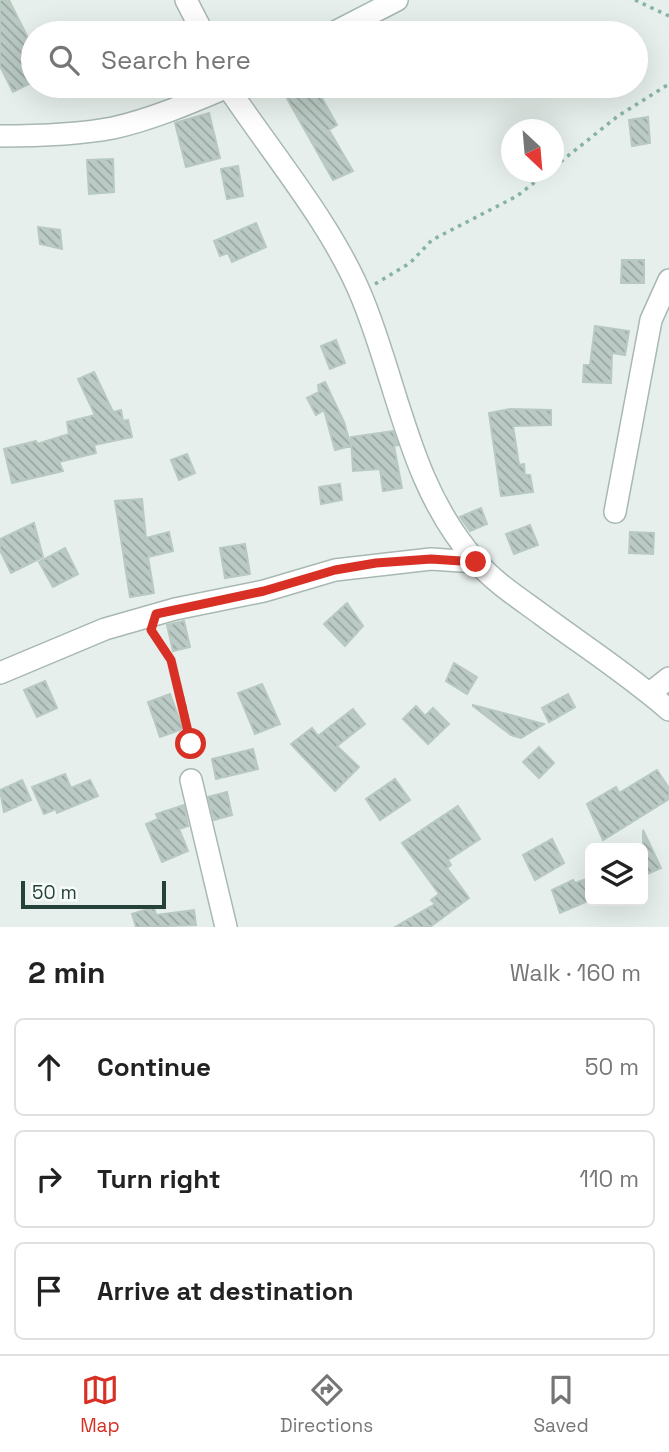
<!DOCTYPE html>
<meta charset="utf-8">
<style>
:root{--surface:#fff;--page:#f2f2f2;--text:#222;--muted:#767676;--line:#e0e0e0;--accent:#d93025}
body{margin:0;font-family:"Space Grotesk",sans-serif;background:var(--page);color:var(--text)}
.controls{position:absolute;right:21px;bottom:21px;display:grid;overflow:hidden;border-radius:10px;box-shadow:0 7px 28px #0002}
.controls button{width:63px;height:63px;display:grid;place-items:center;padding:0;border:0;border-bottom:2px solid var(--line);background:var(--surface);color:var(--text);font:35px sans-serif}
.compass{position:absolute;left:501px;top:119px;width:63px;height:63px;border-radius:50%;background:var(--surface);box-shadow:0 7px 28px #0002;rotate:154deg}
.scale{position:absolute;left:21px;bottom:18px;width:145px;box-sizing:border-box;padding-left:7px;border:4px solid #24423a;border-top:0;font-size:19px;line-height:24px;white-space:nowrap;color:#24423a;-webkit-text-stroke:5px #f7fbf9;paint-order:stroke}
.stop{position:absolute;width:21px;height:21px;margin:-16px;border:5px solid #d93025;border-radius:50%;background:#fff}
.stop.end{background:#d93025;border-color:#fff;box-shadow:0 2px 7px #0008}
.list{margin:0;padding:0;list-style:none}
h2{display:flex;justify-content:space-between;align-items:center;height:91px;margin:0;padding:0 28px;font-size:30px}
h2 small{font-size:23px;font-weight:400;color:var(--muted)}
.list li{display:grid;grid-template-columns:46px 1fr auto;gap:21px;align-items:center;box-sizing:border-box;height:98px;margin:0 14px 14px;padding:0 14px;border:2px solid var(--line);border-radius:10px}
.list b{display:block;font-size:26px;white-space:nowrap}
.list em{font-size:23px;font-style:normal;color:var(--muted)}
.icon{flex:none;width:38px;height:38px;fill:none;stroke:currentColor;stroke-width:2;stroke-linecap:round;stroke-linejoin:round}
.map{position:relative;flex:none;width:669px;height:927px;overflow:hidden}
.search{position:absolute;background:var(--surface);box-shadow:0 7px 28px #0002;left:21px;right:21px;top:21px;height:77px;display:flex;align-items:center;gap:18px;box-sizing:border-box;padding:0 24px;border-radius:38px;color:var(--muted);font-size:26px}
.sheet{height:427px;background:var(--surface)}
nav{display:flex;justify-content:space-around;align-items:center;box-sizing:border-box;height:98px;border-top:2px solid var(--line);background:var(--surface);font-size:19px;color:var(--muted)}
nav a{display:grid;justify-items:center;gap:4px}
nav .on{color:var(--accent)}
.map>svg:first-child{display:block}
</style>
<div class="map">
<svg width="669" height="927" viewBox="0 0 669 927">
<defs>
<pattern id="building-back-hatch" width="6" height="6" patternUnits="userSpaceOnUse" patternTransform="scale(1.75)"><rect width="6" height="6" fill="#bbcac4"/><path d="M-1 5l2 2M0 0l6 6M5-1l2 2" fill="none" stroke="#98a6a0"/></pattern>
</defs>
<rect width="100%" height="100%" fill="#e6efeb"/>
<path fill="url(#building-back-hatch)" stroke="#b8c9c2" stroke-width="2" d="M0,0H9L33,48V82L13,92L0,66Z
M280,86H315L337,125L329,130L353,171L333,180Z
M209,113L220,158L186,167L175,123Z
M648,117L650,143L632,146L629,120Z
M113,159L114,192L89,194L87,160Z
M238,166L243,196L227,199L221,169Z
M256,223L266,247L232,262L228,253L220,256L214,241Z
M38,227L60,230L62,249L40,244Z
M622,260H644V283H621Z
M595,326L629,331L625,355L612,353L611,383L583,382L584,365H590Z
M336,340L345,363L330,369L321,346Z
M94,372L113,412L121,410L123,421L128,420L132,437L94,445L96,453L59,462L63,471L12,483L4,449L36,441L37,444L69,434L67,422L95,415L78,379Z
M325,382L344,422L351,446L335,450L324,410L316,415L307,398L319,392L318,385Z
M510,409L551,410V425L513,426L519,465L524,464L525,475H530L533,492L501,496L489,413Z
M393,431L398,445L394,446L402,488L383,491L380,469L353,471L351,437Z
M187,454L195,473L179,480L171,460Z
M340,484L342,500L321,504L319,487Z
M142,499L146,538L169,532L173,551L148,557L154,593L130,597L115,501Z
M481,508L487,524L470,531L460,517Z
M34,523L43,557L11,573L0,550V539Z
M530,525L538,545L514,554L506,534Z
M630,532L654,533L653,554L629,553Z
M245,544L250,574L225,578L220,548Z
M65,548L78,574L53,587L39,562Z
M347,603L363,626L345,646L324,624Z
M184,621L190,647L173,651L167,625Z
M454,663L477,677L467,694L446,681Z
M45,681L57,708L37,717L24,690Z
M262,684L280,724L255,734L238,693Z
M170,694L183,729L160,737L148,702Z
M568,694L575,707L549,722L542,708Z
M416,706L425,716L433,708L449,724L428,744L403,719Z
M473,706V705L544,724L521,738L511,735Z
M353,709L365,724L337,746L359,767L335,791L291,744L312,728L318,736Z
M539,747L554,763L539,778L523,762Z
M253,749L258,769L216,779L212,759Z
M657,770L669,788V799L603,840L587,804L616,787L619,793Z
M65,774L71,788L90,780L98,796L57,813L56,809L44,814L32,787Z
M395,779L410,800L380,820L366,799Z
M22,780L31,800L4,812L0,790Z
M227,792L232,815L214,820L208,797Z
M184,805L188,826L179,829L188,851L162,862L146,824L158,819L156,814Z
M458,806L480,839L448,860L451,865L447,868L469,898L430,927H395L435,904L431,900L439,894L402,843Z
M643,830L661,868L643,876Z
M552,839L564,863L535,880L523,855Z
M590,878V900L560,913L552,890L573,880L575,883Z
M154,907L156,915L194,910L196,925L136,927L132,914Z"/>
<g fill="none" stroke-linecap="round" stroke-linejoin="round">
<g stroke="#a8b8b2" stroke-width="24">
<path id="minor" d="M186,0L203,33
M333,33L397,0
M227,86C272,154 333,225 363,300C399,389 410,487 476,561C494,582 519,598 542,615C584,646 629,675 669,710
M0,136C37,136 76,135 113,128C153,119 192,102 230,86
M615,512L651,320L669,280
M0,673L105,629L175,609L264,591L335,570L431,559L476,562
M650,693L669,678
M191,780L226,927"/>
</g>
<path stroke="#86b3a5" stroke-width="3.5" stroke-dasharray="3.5 5" stroke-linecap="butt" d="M635,0L669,16
M554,167L618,116L669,84
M375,284L410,263L432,240L517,196L548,172
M154,635C178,670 193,718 189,760"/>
<use href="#minor" stroke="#fff" stroke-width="21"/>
</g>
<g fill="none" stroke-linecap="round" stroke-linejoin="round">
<path stroke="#d93025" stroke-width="9" d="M191,744L171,660L151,630L156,614L264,591L335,570L376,563L431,559L476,562"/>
</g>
</svg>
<div class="controls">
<button><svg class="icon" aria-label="layers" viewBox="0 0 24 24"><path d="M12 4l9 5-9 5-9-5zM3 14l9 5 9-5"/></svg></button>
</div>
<svg class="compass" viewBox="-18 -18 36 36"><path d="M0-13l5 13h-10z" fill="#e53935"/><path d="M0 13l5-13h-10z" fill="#767676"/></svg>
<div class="scale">50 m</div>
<div class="stop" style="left:191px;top:744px"></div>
<div class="stop end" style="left:476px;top:562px"></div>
<div class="search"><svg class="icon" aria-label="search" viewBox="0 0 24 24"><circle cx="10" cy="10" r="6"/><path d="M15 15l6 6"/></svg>Search here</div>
</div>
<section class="sheet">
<h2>2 min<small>Walk · 160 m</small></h2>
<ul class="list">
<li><svg class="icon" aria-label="ahead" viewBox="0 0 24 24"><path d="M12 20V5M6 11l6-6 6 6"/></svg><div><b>Continue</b></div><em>50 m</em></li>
<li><svg class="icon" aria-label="right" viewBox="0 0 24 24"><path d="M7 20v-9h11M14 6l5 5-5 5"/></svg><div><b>Turn right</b></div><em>110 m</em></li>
<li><svg class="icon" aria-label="arrive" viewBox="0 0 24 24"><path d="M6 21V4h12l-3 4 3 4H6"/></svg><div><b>Arrive at destination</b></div></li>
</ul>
</section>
<nav>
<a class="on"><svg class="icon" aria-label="map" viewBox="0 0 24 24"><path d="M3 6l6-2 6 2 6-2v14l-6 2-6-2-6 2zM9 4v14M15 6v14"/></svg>Map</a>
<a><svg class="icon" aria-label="directions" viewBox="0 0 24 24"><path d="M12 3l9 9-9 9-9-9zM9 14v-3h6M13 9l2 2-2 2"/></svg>Directions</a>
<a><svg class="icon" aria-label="saved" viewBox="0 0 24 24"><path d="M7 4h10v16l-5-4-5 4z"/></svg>Saved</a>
</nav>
